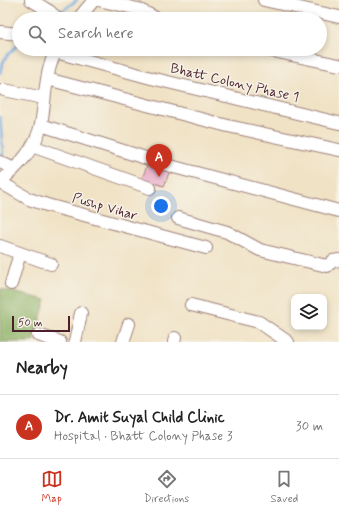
<!DOCTYPE html>
<meta charset="utf-8">
<style>
:root{--surface:#fff;--page:#f2f2f2;--text:#222;--muted:#767676;--line:#e0e0e0;--accent:#c8321e}
body{margin:0;font-family:Mynerve,sans-serif;background:var(--page);color:var(--text)}
.controls{position:absolute;right:12px;bottom:12px;display:grid;overflow:hidden;border-radius:8px;box-shadow:0 2px 6px #0003}
.controls button{width:36px;height:36px;display:grid;place-items:center;padding:0;border:0;border-bottom:1px solid var(--line);background:var(--surface);color:var(--text);font:20px sans-serif}
.scale{position:absolute;left:12px;bottom:10px;width:58px;box-sizing:border-box;padding-left:4px;border:2px solid #4a1f2b;border-top:0;font-size:11px;line-height:14px;white-space:nowrap;color:#4a1f2b;-webkit-text-stroke:3px #f7f3e8;paint-order:stroke}
.you{position:absolute;left:161px;top:206px;width:14px;height:14px;margin:-10px;border:3px solid #fff;border-radius:50%;background:#1a73e8;box-shadow:0 0 0 6px #1a73e833}
.badge{display:grid;place-items:center;width:26px;height:26px;border-radius:50%;background:var(--accent);color:#fff;font-size:13px;font-weight:700}
.pin{position:absolute;translate:-50% -33px;filter:drop-shadow(0 1px 2px #0008)}
.pin::after{content:'';position:absolute;top:21px;width:14px;height:12px;background:inherit;clip-path:polygon(0 0,100% 0,50% 100%)}
.list{margin:0;padding:0;list-style:none}
h2{display:flex;justify-content:space-between;align-items:center;height:52px;margin:0;padding:0 16px;font-size:17px}
h2 small{font-size:13px;font-weight:400;color:var(--muted)}
.list li{display:grid;grid-template-columns:26px 1fr auto;gap:12px;align-items:center;box-sizing:border-box;height:64px;padding:0 16px;border-top:1px solid var(--line)}
.list b{display:block;font-size:15px;white-space:nowrap}
.list p{margin:0;font-size:13px;white-space:nowrap;color:var(--muted)}
.list em{font-size:13px;font-style:normal;color:var(--muted)}
.icon{flex:none;width:22px;height:22px;fill:none;stroke:currentColor;stroke-width:2;stroke-linecap:round;stroke-linejoin:round}
.map{position:relative;flex:none;width:339px;height:342px;overflow:hidden}
.search{position:absolute;background:var(--surface);box-shadow:0 2px 6px #0003;left:12px;right:12px;top:12px;height:44px;display:flex;align-items:center;gap:10px;box-sizing:border-box;padding:0 14px;border-radius:22px;color:var(--muted);font-size:15px}
.sheet{height:116px;background:var(--surface)}
nav{display:flex;justify-content:space-around;align-items:center;box-sizing:border-box;height:56px;border-top:1px solid var(--line);background:var(--surface);font-size:11px;color:var(--muted)}
nav a{display:grid;justify-items:center;gap:2px}
nav .on{color:var(--accent)}
.map>svg:first-child{display:block}
</style>
<div class="map">
<svg width="339" height="342" viewBox="0 0 339 342">
<rect width="100%" height="100%" fill="#f7f3e8"/>
<filter id="ink" filterUnits="userSpaceOnUse"><feTurbulence type="fractalNoise" baseFrequency=".025" numOctaves="2"/><feDisplacementMap in="SourceGraphic" scale="8" xChannelSelector="R" yChannelSelector="G"/><feConvolveMatrix kernelMatrix="1 2 1 2 8 2 1 2 1" color-interpolation-filters="sRGB"/></filter>
<filter id="wash" filterUnits="userSpaceOnUse"><feTurbulence type="fractalNoise" baseFrequency=".012" numOctaves="4" result="noise"/><feDisplacementMap in="SourceGraphic" scale="16" xChannelSelector="R" yChannelSelector="G"/><feGaussianBlur stdDeviation="0.9" result="paint"/><feColorMatrix in="noise" values="0 0 0 0 0 0 0 0 0 0 0 0 0 0 0 0 0 1.4 0 .05"/><feComposite in="paint" operator="in"/></filter>
<g filter="url(#wash)">
<rect width="100%" height="100%" fill="#f0e2c5"/>
<path fill="#8eb267" stroke="#6c6849" d="M0,289L46,300L33,342H0Z"/>
<g fill="none" stroke-linecap="round" stroke-linejoin="round">
<path stroke="#71aae1" stroke-width="2.5" d="M58,14L77,0
M0,73C2,59 9,53 19,44
M0,117L3,154L0,158"/>
</g>
<g id="blocks">
<path fill="#e8a9c8" d="M148,163L170,170L164,186L142,179Z"/>
</g>
</g>
<g filter="url(#ink)">
<use href="#blocks" fill-opacity="0" stroke="#9d8078" stroke-width="1"/>
<g fill="none" stroke-linecap="round" stroke-linejoin="round">
<g stroke="#9d8078" stroke-width="14">
<path id="minor" d="M31,0L49,11
M98,0L138,9L158,19
M264,0L339,17
M40,19L49,11L58,19
M78,19L94,0
M0,32L19,34
M57,49C44,72 46,99 41,124C36,149 18,166 0,182L29,199L47,205L206,248
M263,49L339,65
M56,52L151,78L339,123
M47,79L228,126L339,150
M4,90L44,98
M41,125L174,167L339,211
M32,146L150,188
M0,162L14,169
M178,218L227,232L260,250L327,266L333,261L339,260
M0,246L51,264
M11,284L20,253
M191,305L259,322L288,342
M38,335L60,342
M75,342L81,313
M123,342L129,324
M174,342L175,338"/>
</g>
<use href="#minor" stroke="#fff" stroke-width="12"/>
</g>
</g>
<g text-anchor="middle" stroke-width="3" stroke-linejoin="round" paint-order="stroke">
<g font-size="14" fill="#4a1f2b" stroke="#f7f3e8">
<text transform="translate(235 82) rotate(13)" y="5">Bhatt Colony Phase 1</text>
<text transform="translate(105 206) rotate(16)" y="5">Pushp Vihar</text>
</g>
</g>
</svg>
<div class="controls">
<button><svg class="icon" aria-label="layers" viewBox="0 0 24 24"><path d="M12 4l9 5-9 5-9-5zM3 14l9 5 9-5"/></svg></button>
</div>
<div class="scale">50 m</div>
<div class="you"></div>
<div class="pin badge" style="left:159px;top:177px">A</div>
<div class="search"><svg class="icon" aria-label="search" viewBox="0 0 24 24"><circle cx="10" cy="10" r="6"/><path d="M15 15l6 6"/></svg>Search here</div>
</div>
<section class="sheet">
<h2>Nearby<small></small></h2>
<ul class="list">
<li><span class="badge">A</span><div><b>Dr. Amit Suyal Child Clinic</b><p>Hospital · Bhatt Colony Phase 3</p></div><em>30 m</em></li>
</ul>
</section>
<nav>
<a class="on"><svg class="icon" aria-label="map" viewBox="0 0 24 24"><path d="M3 6l6-2 6 2 6-2v14l-6 2-6-2-6 2zM9 4v14M15 6v14"/></svg>Map</a>
<a><svg class="icon" aria-label="directions" viewBox="0 0 24 24"><path d="M12 3l9 9-9 9-9-9zM9 14v-3h6M13 9l2 2-2 2"/></svg>Directions</a>
<a><svg class="icon" aria-label="saved" viewBox="0 0 24 24"><path d="M7 4h10v16l-5-4-5 4z"/></svg>Saved</a>
</nav>
